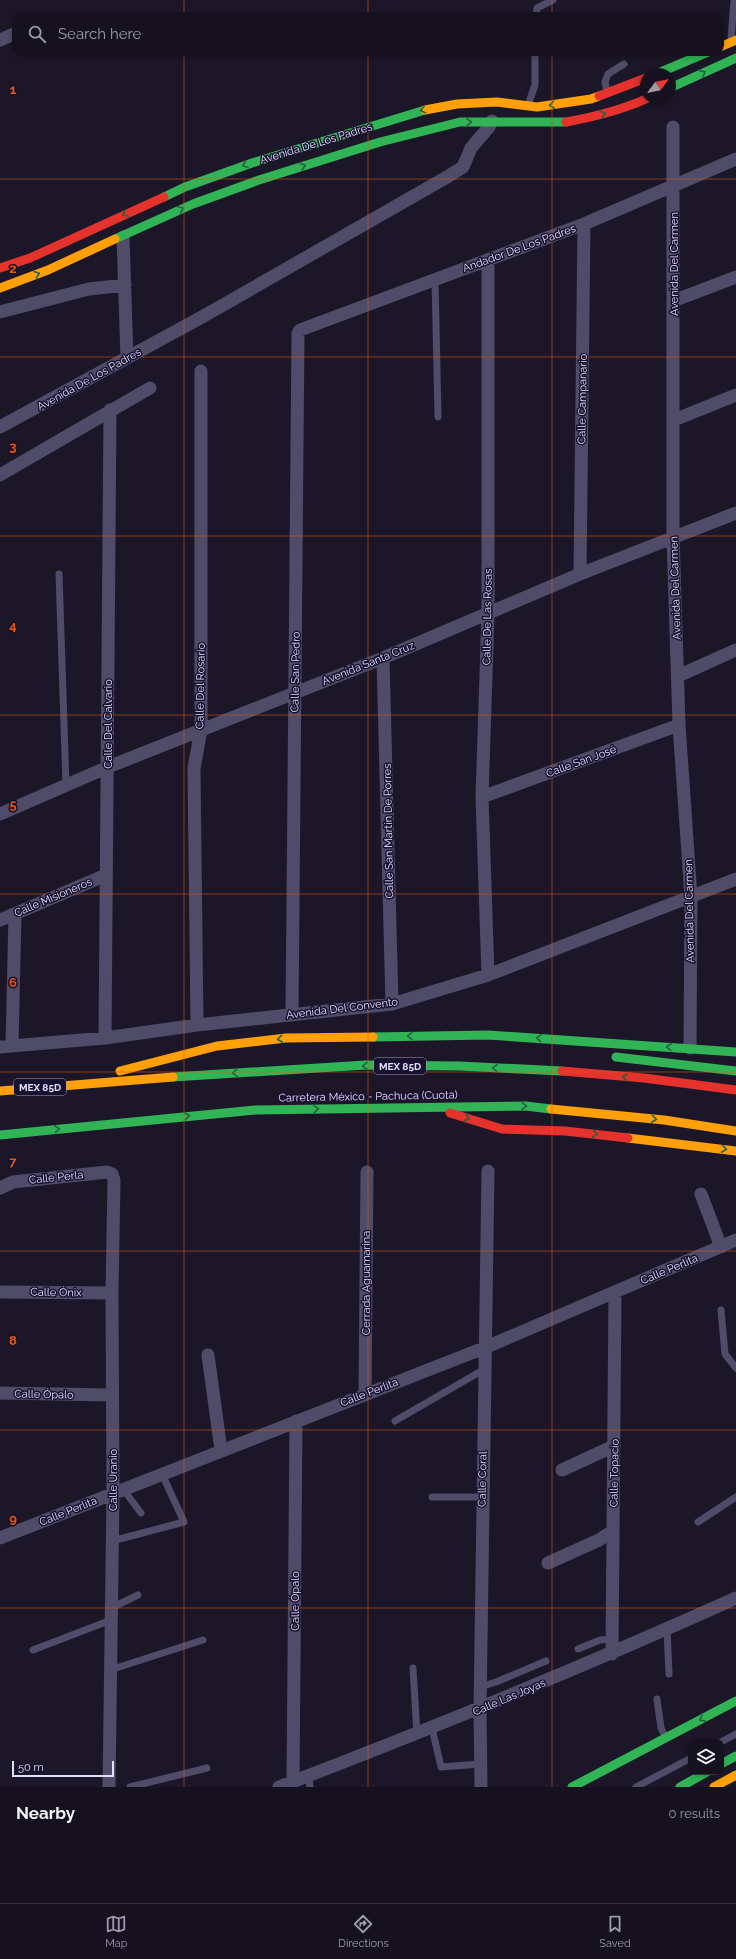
<!DOCTYPE html>
<meta charset="utf-8">
<style>
:root{--surface:#15111e;--page:#1e1a27;--text:#f1f3f6;--muted:#9d9da4;--line:#34313c;--accent:#9e98b4}
body{margin:0;font-family:Raleway,sans-serif;background:var(--page);color:var(--text)}
.controls{position:absolute;right:12px;bottom:12px;display:grid;overflow:hidden;border-radius:8px;box-shadow:0 2px 6px #0003}
.controls button{width:36px;height:36px;display:grid;place-items:center;padding:0;border:0;border-bottom:1px solid var(--line);background:var(--surface);color:var(--text);font:20px sans-serif}
.compass{position:absolute;left:640px;top:68px;width:36px;height:36px;border-radius:50%;background:var(--surface);box-shadow:0 2px 6px #0003;rotate:58deg}
.scale{position:absolute;left:12px;bottom:10px;width:102px;box-sizing:border-box;padding-left:4px;border:2px solid #e4deff;border-top:0;font-size:11px;line-height:14px;white-space:nowrap;color:#e4deff;-webkit-text-stroke:3px #18102f;paint-order:stroke}
.list{margin:0;padding:0;list-style:none}
h2{display:flex;justify-content:space-between;align-items:center;height:52px;margin:0;padding:0 16px;font-size:17px}
h2 small{font-size:13px;font-weight:400;color:var(--muted)}
.icon{flex:none;width:22px;height:22px;fill:none;stroke:currentColor;stroke-width:2;stroke-linecap:round;stroke-linejoin:round}
.map{position:relative;flex:none;width:736px;height:1787px;overflow:hidden}
.search{position:absolute;background:var(--surface);box-shadow:0 2px 6px #0003;left:12px;right:12px;top:12px;height:44px;display:flex;align-items:center;gap:10px;box-sizing:border-box;padding:0 14px;border-radius:12px;color:var(--muted);font-size:15px}
.sheet{height:116px;background:var(--surface)}
nav{display:flex;justify-content:space-around;align-items:center;box-sizing:border-box;height:56px;border-top:1px solid var(--line);background:var(--surface);font-size:11px;color:var(--muted)}
nav a{display:grid;justify-items:center;gap:2px}
nav .on{color:var(--accent)}
.map>svg:first-child{display:block}
</style>
<div class="map">
<svg width="736" height="1787" viewBox="0 0 736 1787">
<rect width="100%" height="100%" fill="#1c1728"/>
<g fill="none" stroke-linecap="round" stroke-linejoin="round">
<path stroke="#4f4c69" stroke-width="7" d="M536,16L537,8L553,0
M731,40L734,0
M607,92L605,82L608,74L624,64
M528,105L535,85V52
M435,279L438,417
M59,574L66,785
M721,1310L725,1354L736,1368
M395,1421L483,1370
M123,1489L141,1513
M432,1497H482
M698,1522L736,1497
M112,1541L184,1522L162,1474
M111,1608L138,1595
M667,1629L669,1674
M578,1649L600,1640L612,1639
M33,1650L111,1620
M413,1668L417,1735
M110,1670L203,1640
M480,1687L496,1682L546,1661
M657,1699L661,1728L665,1736
M432,1728L441,1767L481,1764
M721,1742L736,1734
M309,1776L310,1787
M130,1787L207,1768
M636,1787L691,1758"/>
<path stroke="#4f4c69" stroke-width="13" d="M0,40L16,33
M673,127V536L679,725L691,897L690,1048
M123,237L127,358
M488,260V614L482,797L488,975
M673,301L736,277
M0,312L89,289L125,285
M674,420L736,395
M0,427L202,317L447,177L463,167L471,148L489,127L492,121
M0,475L150,388
M580,574L584,224
M383,658L392,1004
M678,676L736,650
M482,797L679,725
M0,814L108,767L383,658L580,574L736,513
M0,920L106,875
M292,1015L298,333L300,330L584,224L736,159
M197,1025L194,768L201,730V371
M105,1038L110,410
M12,1046L15,914
M0,1047L105,1038L197,1025L392,1004L488,975L736,879
M0,1188L13,1182L107,1172L112,1174L114,1180L112,1293L113,1493L109,1787
M701,1194L721,1247
M0,1292L112,1293
M208,1355L220,1443L222,1450
M0,1393L112,1395
M365,1393L367,1172
M562,1470L614,1446
M0,1538L484,1348L736,1240
M548,1563L599,1540L613,1531
M612,1654L615,1292
M293,1782L296,1421
M279,1787C433,1728 585,1666 736,1598
M481,1787L480,1709L488,1171"/>
<path stroke="#30b455" stroke-width="9" d="M656,74L708,52
M670,88L736,58
M164,197L185,187L252,163L425,110
M115,239L193,204L259,180L380,142L460,122H566
M373,1037L488,1035L736,1052
M616,1057L736,1071
M173,1077L366,1065L459,1066L562,1071
M0,1135L255,1110L526,1106L551,1109
M721,1764L736,1756
M572,1787L736,1701
M680,1787L707,1772"/>
<path stroke="#ff9f0a" stroke-width="9" d="M720,47L736,40
M425,110L457,104L497,102L537,107L591,99L599,96
M0,288L48,270L115,239
M120,1071L217,1046L286,1038L373,1037
M0,1091L173,1077
M551,1109L664,1120L736,1131
M628,1138L736,1151
M714,1787L736,1775"/>
<path stroke="#e5322d" stroke-width="9" d="M599,96L646,78
M566,122C594,117 622,110 648,98
M0,268L30,258L164,197
M562,1071L644,1078L736,1090
M450,1113L502,1129L565,1131L628,1138"/>
</g>
<defs><path id="oneway-chevron" d="M-2-3.5L2.5 0L-2 3.5" fill="none" stroke-width="1.6" stroke-linecap="round" stroke-linejoin="round"/></defs>
<g stroke="#246242">
<use href="#oneway-chevron" transform="translate(703 73) rotate(-24)"/>
<use href="#oneway-chevron" transform="translate(552 105) rotate(172)"/>
<use href="#oneway-chevron" transform="translate(423 110) rotate(168)"/>
<use href="#oneway-chevron" transform="translate(603 114) rotate(-17)"/>
<use href="#oneway-chevron" transform="translate(469 122) rotate(-2)"/>
<use href="#oneway-chevron" transform="translate(245 165) rotate(160)"/>
<use href="#oneway-chevron" transform="translate(303 166) rotate(-17)"/>
<use href="#oneway-chevron" transform="translate(181 209) rotate(-25)"/>
<use href="#oneway-chevron" transform="translate(125 214) rotate(155)"/>
<use href="#oneway-chevron" transform="translate(37 274) rotate(-20)"/>
<use href="#oneway-chevron" transform="translate(410 1036) rotate(179)"/>
<use href="#oneway-chevron" transform="translate(539 1038) rotate(-176)"/>
<use href="#oneway-chevron" transform="translate(280 1039) rotate(174)"/>
<use href="#oneway-chevron" transform="translate(669 1047) rotate(-176)"/>
<use href="#oneway-chevron" transform="translate(365 1066) rotate(179)"/>
<use href="#oneway-chevron" transform="translate(495 1068) rotate(-178)"/>
<use href="#oneway-chevron" transform="translate(235 1073) rotate(176)"/>
<use href="#oneway-chevron" transform="translate(625 1077) rotate(-174)"/>
<use href="#oneway-chevron" transform="translate(524 1106) rotate(2)"/>
<use href="#oneway-chevron" transform="translate(316 1109) rotate(-1)"/>
<use href="#oneway-chevron" transform="translate(187 1116) rotate(-5)"/>
<use href="#oneway-chevron" transform="translate(467 1118) rotate(17)"/>
<use href="#oneway-chevron" transform="translate(654 1119) rotate(6)"/>
<use href="#oneway-chevron" transform="translate(57 1129) rotate(-6)"/>
<use href="#oneway-chevron" transform="translate(595 1134) rotate(6)"/>
<use href="#oneway-chevron" transform="translate(724 1149) rotate(8)"/>
<use href="#oneway-chevron" transform="translate(702 1719) rotate(152)"/>
</g>
<path fill="none" stroke="#e8590c" stroke-width="1" stroke-opacity="0.55" d="M184,0V16M368,0V16M552,0V16M184,52V1787M368,52V1787M552,52V1787M0,179H736M0,357H736M0,536H736M0,715H736M0,894H736M0,1072H736M0,1251H736M0,1430H736M0,1608H736"/>
<g text-anchor="middle" stroke-width="3" stroke-linejoin="round" paint-order="stroke">
<g fill="#18102f" stroke="#a7a0c1" stroke-width="1">
<rect x="374" y="1058" width="52" height="16" rx="3"/>
<rect x="14" y="1079" width="52" height="16" rx="3"/>
</g>
<g font-size="10" font-weight="bold" fill="#e4deff">
<text x="400" y="1070">MEX 85D</text>
<text x="40" y="1091">MEX 85D</text>
</g>
<g font-size="11" fill="#e4deff" stroke="#18102f">
<text transform="translate(316 143) rotate(-17)" y="4">Avenida De Los Padres</text>
<text transform="translate(519 248) rotate(-20)" y="4">Andador De Los Padres</text>
<text transform="translate(674 264) rotate(-90)" y="4">Avenida Del Carmen</text>
<text transform="translate(89 379) rotate(-29)" y="4">Avenida De Los Padres</text>
<text transform="translate(582 399) rotate(-89)" y="4">Calle Campanario</text>
<text transform="translate(675 588) rotate(-92)" y="4">Avenida Del Carmen</text>
<text transform="translate(487 617) rotate(-89)" y="4">Calle De Las Rosas</text>
<text transform="translate(368 663) rotate(-22)" y="4">Avenida Santa Cruz</text>
<text transform="translate(295 672) rotate(-89)" y="4">Calle San Pedro</text>
<text transform="translate(200 686) rotate(-89)" y="4">Calle Del Rosario</text>
<text transform="translate(108 724) rotate(-90)" y="4">Calle Del Calvario</text>
<text transform="translate(581 761) rotate(-20)" y="4">Calle San José</text>
<text transform="translate(388 831) rotate(-91)" y="4">Calle San Martín De Porres</text>
<text transform="translate(53 897) rotate(-23)" y="4">Calle Misioneros</text>
<text transform="translate(689 911) rotate(-91)" y="4">Avenida Del Carmen</text>
<text transform="translate(342 1008) rotate(-7)" y="4">Avenida Del Convento</text>
<text transform="translate(368 1096) rotate(-1)" y="4">Carretera México - Pachuca (Cuota)</text>
<text transform="translate(56 1177) rotate(-6)" y="4">Calle Perla</text>
<text transform="translate(669 1269) rotate(-23)" y="4">Calle Perlita</text>
<text transform="translate(366 1283) rotate(-90)" y="4">Cerrada Aguamarina</text>
<text transform="translate(56 1292) rotate(1)" y="4">Calle Ónix</text>
<text transform="translate(369 1392) rotate(-21)" y="4">Calle Perlita</text>
<text transform="translate(44 1394) rotate(1)" y="4">Calle Ópalo</text>
<text transform="translate(614 1473) rotate(-89)" y="4">Calle Topacio</text>
<text transform="translate(482 1479) rotate(-89)" y="4">Calle Coral</text>
<text transform="translate(113 1480) rotate(-90)" y="4">Calle Uranio</text>
<text transform="translate(68 1511) rotate(-22)" y="4">Calle Perlita</text>
<text transform="translate(295 1601) rotate(-90)" y="4">Calle Ópalo</text>
<text transform="translate(509 1697) rotate(-23)" y="4">Calle Las Joyas</text>
</g>
</g>
<g font-size="13" text-anchor="middle" font-weight="bold" fill="#e8590c" stroke="#18102f" stroke-width="3" stroke-linejoin="round" paint-order="stroke">
<text x="13" y="94">1</text>
<text x="13" y="273">2</text>
<text x="13" y="451">3</text>
<text x="13" y="630">4</text>
<text x="13" y="809">5</text>
<text x="13" y="987">6</text>
<text x="13" y="1166">7</text>
<text x="13" y="1345">8</text>
<text x="13" y="1523">9</text>
</g>
</svg>
<div class="controls">
<button><svg class="icon" aria-label="layers" viewBox="0 0 24 24"><path d="M12 4l9 5-9 5-9-5zM3 14l9 5 9-5"/></svg></button>
</div>
<svg class="compass" viewBox="-18 -18 36 36"><path d="M0-13l5 13h-10z" fill="#e53935"/><path d="M0 13l5-13h-10z" fill="#9d9da4"/></svg>
<div class="scale">50 m</div>
<div class="search"><svg class="icon" aria-label="search" viewBox="0 0 24 24"><circle cx="10" cy="10" r="6"/><path d="M15 15l6 6"/></svg>Search here</div>
</div>
<section class="sheet">
<h2>Nearby<small>0 results</small></h2>
<ul class="list">
</ul>
</section>
<nav>
<a class="on"><svg class="icon" aria-label="map" viewBox="0 0 24 24"><path d="M3 6l6-2 6 2 6-2v14l-6 2-6-2-6 2zM9 4v14M15 6v14"/></svg>Map</a>
<a><svg class="icon" aria-label="directions" viewBox="0 0 24 24"><path d="M12 3l9 9-9 9-9-9zM9 14v-3h6M13 9l2 2-2 2"/></svg>Directions</a>
<a><svg class="icon" aria-label="saved" viewBox="0 0 24 24"><path d="M7 4h10v16l-5-4-5 4z"/></svg>Saved</a>
</nav>
